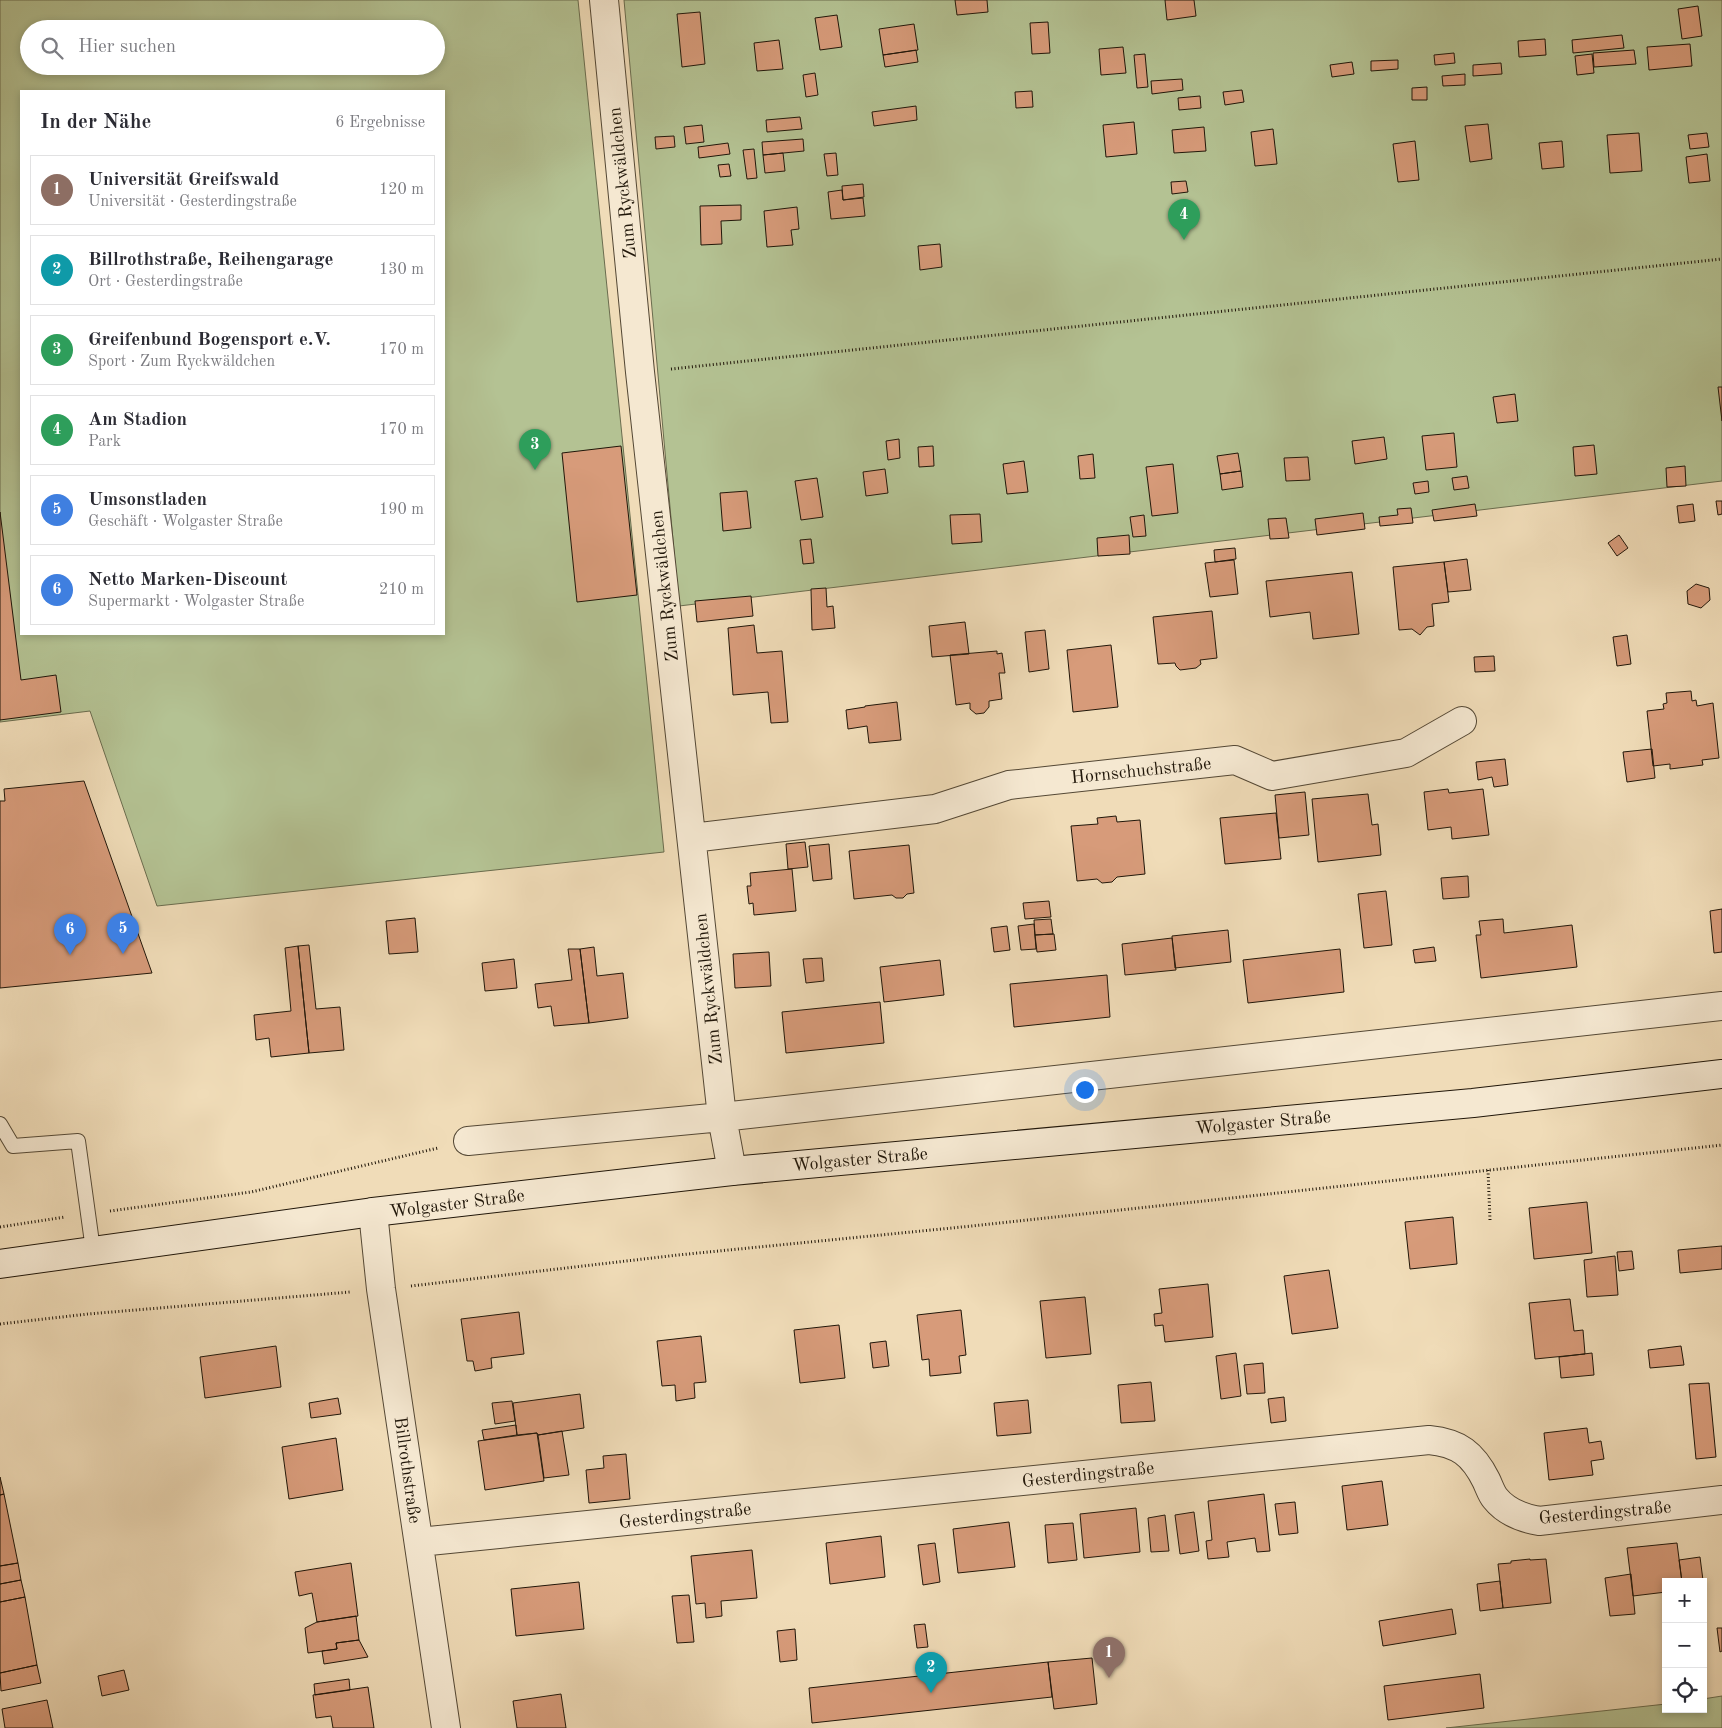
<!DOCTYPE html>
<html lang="de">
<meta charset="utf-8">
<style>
:root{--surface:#fff;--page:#f2f2f3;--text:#2b2b33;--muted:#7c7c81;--line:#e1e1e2;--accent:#7c3aed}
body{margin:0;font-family:"Old Standard TT",serif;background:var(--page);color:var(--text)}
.controls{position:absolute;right:15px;bottom:15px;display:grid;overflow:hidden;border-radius:0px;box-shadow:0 2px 8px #0003}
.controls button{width:45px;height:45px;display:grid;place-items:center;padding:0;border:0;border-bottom:1px solid var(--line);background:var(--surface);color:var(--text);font:25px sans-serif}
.you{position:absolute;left:1084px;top:1089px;width:18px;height:18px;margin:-12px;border:4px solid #fff;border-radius:50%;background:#1a73e8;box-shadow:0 0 0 8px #1a73e833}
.badge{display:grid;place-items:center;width:32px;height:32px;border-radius:50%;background:var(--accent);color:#fff;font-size:16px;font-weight:700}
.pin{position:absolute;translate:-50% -41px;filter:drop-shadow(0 1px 2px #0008)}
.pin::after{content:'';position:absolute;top:26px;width:18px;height:15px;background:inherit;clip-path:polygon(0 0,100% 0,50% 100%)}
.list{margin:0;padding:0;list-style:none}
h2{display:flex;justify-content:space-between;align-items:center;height:65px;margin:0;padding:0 20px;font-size:21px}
h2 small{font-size:16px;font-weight:400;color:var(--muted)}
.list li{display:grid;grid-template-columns:32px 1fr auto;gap:15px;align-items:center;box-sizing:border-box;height:70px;margin:0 10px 10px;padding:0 10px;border:1px solid var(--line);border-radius:0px}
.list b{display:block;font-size:19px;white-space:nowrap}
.list p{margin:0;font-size:16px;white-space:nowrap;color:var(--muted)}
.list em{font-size:16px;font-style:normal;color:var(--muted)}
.icon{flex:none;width:28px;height:28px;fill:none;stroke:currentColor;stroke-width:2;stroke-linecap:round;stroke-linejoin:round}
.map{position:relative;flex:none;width:1722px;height:1728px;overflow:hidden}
.search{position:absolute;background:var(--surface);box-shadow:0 2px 8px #0003;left:20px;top:20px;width:425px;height:55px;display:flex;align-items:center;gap:12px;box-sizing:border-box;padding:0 18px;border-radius:28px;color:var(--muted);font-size:19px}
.panel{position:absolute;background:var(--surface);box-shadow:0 2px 8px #0003;left:20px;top:90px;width:425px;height:545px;border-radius:0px}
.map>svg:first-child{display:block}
</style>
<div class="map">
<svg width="1722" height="1728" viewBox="0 0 1722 1728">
<rect width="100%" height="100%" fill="#f0dcb8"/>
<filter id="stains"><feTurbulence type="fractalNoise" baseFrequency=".004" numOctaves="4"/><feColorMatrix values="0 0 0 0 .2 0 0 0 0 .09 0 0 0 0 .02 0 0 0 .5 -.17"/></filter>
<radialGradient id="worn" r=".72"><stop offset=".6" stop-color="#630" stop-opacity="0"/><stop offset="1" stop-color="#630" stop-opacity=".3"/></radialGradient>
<path fill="#b4c293" stroke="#6a6c4e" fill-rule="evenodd" d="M0,0H578L664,852L157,906L90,711L0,722ZM29,29H436V66H29ZM21,91H444V634H21Z
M624,0H1722V481L679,606Z
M1722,1696V1728H1446L1666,1704V1709H1703V1699Z"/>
<path fill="#d79b7a" stroke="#201609" d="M955,0H987L988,12L957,15Z
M1165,0H1194L1196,16L1167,20Z
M1698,6L1702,36L1682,39L1678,9Z
M700,12L705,64L682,67L677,14Z
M837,15L842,47L820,50L815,18Z
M1048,22L1050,53L1032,54L1030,23Z
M914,24L918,50L883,55L879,29Z
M1622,35L1624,48L1573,53L1572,40Z
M1545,39L1546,55L1519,57L1518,41Z
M779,40L783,69L757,71L754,43Z
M1690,44L1692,66L1649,70L1647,47Z
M1123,47L1126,73L1101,75L1099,49Z
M916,50L918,62L885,67L883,55Z
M1634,50L1636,64L1594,67L1593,53Z
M1454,53L1455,63L1435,65L1434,55Z
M1145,54L1148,87L1137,88L1134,55Z
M1592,54L1594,73L1577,75L1575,56Z
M1398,60V69L1371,71V61Z
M1352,62L1354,74L1332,77L1330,65Z
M1501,63L1502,74L1473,76V65Z
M815,73L818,95L806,97L803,75Z
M1465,74V85L1443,86L1442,76Z
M1182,79L1183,90L1152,94L1151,81Z
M1427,87V100H1412V88Z
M1242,90L1244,102L1225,105L1223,92Z
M1032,91L1033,107L1016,108L1015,92Z
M1200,96L1201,108L1179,110L1178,98Z
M916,106L917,120L874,126L872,112Z
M800,117L802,129L767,132L766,120Z
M1134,122L1137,154L1106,157L1103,125Z
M1488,124L1492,159L1470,162L1465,126Z
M702,125L704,142L686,144L684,127Z
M1204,127L1206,151L1174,153L1172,130Z
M1273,129L1277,164L1255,166L1251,132Z
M1639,133L1642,171L1610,173L1607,135Z
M1707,133L1709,147L1690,149L1688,135Z
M674,136L675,147L656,149L655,137Z
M803,139L804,151L763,155L762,142Z
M1415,141L1419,180L1398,182L1393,144Z
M1562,141L1564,167L1542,169L1539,143Z
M728,143L730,154L699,158L698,147Z
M754,149L757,178L747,179L743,150Z
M783,153L785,171L765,173L763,155Z
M836,153L838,175L827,176L824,154Z
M1707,154L1710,181L1689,183L1686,157Z
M729,164L731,176L720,177L718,165Z
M1186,181L1188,192L1172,194L1171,182Z
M863,184L864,197L843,200L842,186Z
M842,190L843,200L863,198L865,216L831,219L828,192Z
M741,205V220L721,221L722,244L701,245L700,206Z
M797,207L799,229L791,230L793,245L767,247L764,211Z
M940,244L942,267L920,270L918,246Z
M1718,387H1722V421Z
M1515,394L1518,421L1497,423L1493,397Z
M1454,433L1457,467L1426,470L1422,436Z
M1384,437L1387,459L1355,464L1352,441Z
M899,439L900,458L888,460L886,441Z
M1594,445L1597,474L1575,476L1573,447Z
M621,446L637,595L577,602L562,453Z
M933,446L934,466L919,467L918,447Z
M1238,453L1241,471L1220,474L1217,456Z
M1093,454L1095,478L1080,479L1078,456Z
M1308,457L1310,480L1286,481L1284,458Z
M1024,461L1028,492L1007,494L1003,464Z
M1173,464L1178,513L1152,516L1146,467Z
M1685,466L1686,486L1667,487L1666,468Z
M885,469L888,493L866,496L863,472Z
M1241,471L1243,487L1222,490L1220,474Z
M1467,476L1469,488L1454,490L1452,478Z
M817,478L823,517L801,520L795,481Z
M1428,481L1429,492L1415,494L1413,483Z
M747,491L751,528L723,531L720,493Z
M1716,501H1722V514L1718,515Z
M1475,504L1477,516L1434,521L1432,510Z
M1693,504L1695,521L1679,523L1677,506Z
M1411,508L1413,523L1380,526L1379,517L1398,515L1397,509Z
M0,512L21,680L56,675L61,712L0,720Z
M1363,513L1365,529L1317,535L1315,519Z
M980,514L982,542L952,544L950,515Z
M1144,515L1146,536L1133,537L1130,517Z
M1286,518L1289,538L1270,539L1268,519Z
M1129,535L1130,554L1098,556L1097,538Z
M1619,535L1628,548L1617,556L1608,543Z
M811,539L814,563L803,564L800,540Z
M1235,548L1236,559L1215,562L1214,550Z
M1467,559L1471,590L1448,592L1444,562Z
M1234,560L1238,594L1210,597L1205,563Z
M1444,562L1449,602L1432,604L1434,626L1427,627L1420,635L1412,629L1399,630L1393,567Z
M1352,572L1359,634L1313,639L1310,612L1270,617L1266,581Z
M1696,584L1709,588L1710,600L1701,608L1688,604L1687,591Z
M826,588L827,607L833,606L835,628L812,630L811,589Z
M751,596L753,616L697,622L695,601Z
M1212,611L1217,658L1200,660L1201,664L1196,668L1180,670L1176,666L1175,663L1158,664L1153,617Z
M965,622L969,654L932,657L929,626Z
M754,625L757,653L782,651L788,722L771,723L768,692L733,695L728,628Z
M1045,630L1049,669L1029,672L1025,632Z
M1627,635L1631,664L1617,666L1613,637Z
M1111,645L1118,707L1073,712L1067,650Z
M997,651V654L1002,653L1005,673H999L1002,699L989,701V707L984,713L976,714L970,709V703L956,705L950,655Z
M1494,656L1495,671L1475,672L1474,657Z
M1691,691L1692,701L1696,700L1697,706L1713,703L1719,758L1702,760L1703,765L1670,769V764L1653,766L1647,711L1664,709L1663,704L1667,703L1666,693Z
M897,702L901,740L869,743L867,726L848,729L846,710L865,707V706Z
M1652,749L1655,778L1627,782L1623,752Z
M1505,759L1508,785L1494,787L1492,777L1478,780L1476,762Z
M84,781L152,973L0,988V801H5L4,789Z
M1448,789L1449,793L1483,789L1489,835L1452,839L1451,827L1428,830L1424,792Z
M1305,792L1309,835L1279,838L1275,795Z
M1368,794L1372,825L1378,824L1381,855L1318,862L1312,799Z
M1276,813L1281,859L1225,864L1220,818Z
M1116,816L1117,822L1140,820L1145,874L1117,877L1112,882L1102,883L1097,879L1077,881L1071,826L1098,824L1097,818Z
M805,842L808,867L788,869L786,844Z
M829,844L832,879L813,881L809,846Z
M909,845L914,893L907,894L903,898H896L892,895L854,899L849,851Z
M792,869L796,911L754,915L753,903L749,904L747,886H751L750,873Z
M1468,876L1469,897L1443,899L1441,878Z
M1386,891L1392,945L1364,948L1358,894Z
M1049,901L1051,917L1025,919L1023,903Z
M1722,909V952L1714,953L1710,911Z
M415,918L418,952L389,954L386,921Z
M1051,919L1053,934L1035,935L1034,920Z
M1503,919L1504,933L1572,925L1577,967L1481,978L1476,935H1481L1479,921Z
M1034,924L1036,949L1021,950L1018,926Z
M1007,926L1010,950L994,952L991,928Z
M1228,930L1231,962L1175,968L1172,936Z
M1053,934H1054L1056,950L1037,952L1035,935Z
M1172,938L1176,970L1125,975L1122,944Z
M309,945L316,1009L340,1007L344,1050L309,1053L298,946Z
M298,946L309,1053L271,1057L269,1038L256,1040L254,1015L291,1011L285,948Z
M594,947L597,976L623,973L628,1018L589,1023L580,949Z
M1434,947L1436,961L1415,963L1413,950Z
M568,949H580L589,1023L554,1026L551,1006L538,1008L535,984L572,980Z
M1340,949L1344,992L1248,1003L1243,960Z
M769,952L771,986L735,988L733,954Z
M822,958L824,981L806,983L803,959Z
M514,959L517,988L485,991L482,963Z
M940,960L944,995L884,1002L880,967Z
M1107,975L1110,1017L1014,1027L1010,984Z
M880,1002L884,1043L786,1053L782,1012Z
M1587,1202L1592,1253L1534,1259L1529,1208Z
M1453,1217L1457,1264L1410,1269L1405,1222Z
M1722,1246V1269L1680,1273L1678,1250Z
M1632,1251L1634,1269L1619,1271L1617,1252Z
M1615,1256L1618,1295L1587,1297L1584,1260Z
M1329,1270L1338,1328L1292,1334L1284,1276Z
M1208,1284L1213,1337L1165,1342L1163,1325L1155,1326L1154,1314L1162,1313L1159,1289Z
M1085,1297L1091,1354L1046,1358L1040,1301Z
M1570,1299L1574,1331L1583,1330L1585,1354L1535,1359L1529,1303Z
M961,1310L966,1355L959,1356L961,1373L930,1376L929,1359L922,1360L917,1315Z
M519,1312L524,1354L491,1358L492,1368L475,1371L473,1361H467L461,1319Z
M839,1325L845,1378L800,1383L794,1330Z
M701,1336L706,1382L694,1383L695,1398L676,1401L675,1385L662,1386L657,1341Z
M886,1341L889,1366L873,1368L870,1343Z
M276,1346L281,1387L205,1398L200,1357Z
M1681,1346L1684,1365L1650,1368L1648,1350Z
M1236,1353L1241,1396L1221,1399L1216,1356Z
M1592,1353L1594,1375L1561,1378L1559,1357Z
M1263,1363L1265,1393L1247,1394L1244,1365Z
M1151,1382L1155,1421L1121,1423L1118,1385Z
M1709,1383L1716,1457L1696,1459L1689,1384Z
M580,1394L584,1428L538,1435L537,1433L517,1435L513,1403Z
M1284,1397L1286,1421L1271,1423L1268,1399Z
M338,1398L341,1414L311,1418L309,1403Z
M1028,1400L1031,1433L997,1436L994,1403Z
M512,1401L515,1421L495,1424L492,1403Z
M516,1425L517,1435L484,1440L482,1430Z
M1587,1428L1589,1443L1601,1441L1604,1459L1591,1461L1593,1475L1549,1480L1544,1433Z
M562,1431L569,1475L544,1478L538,1435Z
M537,1433L544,1481L485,1490L478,1441Z
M336,1438L343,1490L289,1499L282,1447Z
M626,1454L630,1499L589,1503L586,1470L604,1468L603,1456Z
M0,1477L4,1494L0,1495Z
M1382,1481L1388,1525L1347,1530L1342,1486Z
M4,1494L18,1563L0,1566V1495Z
M1264,1494L1270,1551L1257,1552L1255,1538L1227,1542L1229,1557L1208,1559L1206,1541L1212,1540L1208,1501Z
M1295,1502L1298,1533L1279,1535L1275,1504Z
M1136,1508L1140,1552L1084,1558L1080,1514Z
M1194,1512L1199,1551L1180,1554L1175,1515Z
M1165,1515L1169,1551L1151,1552L1148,1518Z
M1009,1522L1015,1567L958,1573L953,1529Z
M1073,1523L1077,1560L1048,1563L1045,1525Z
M881,1536L885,1577L830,1584L826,1543Z
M935,1543L940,1582L923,1585L918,1545Z
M1677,1543L1682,1582H1666V1592L1633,1596L1627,1548Z
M752,1550L757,1598L721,1601L722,1616L706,1618L705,1603L696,1604L691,1556Z
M1700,1557L1704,1588L1703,1582H1682L1679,1560Z
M1530,1559V1560L1546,1559L1551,1603L1503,1608L1498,1564L1511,1563V1561Z
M18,1563L21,1580L0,1584V1566Z
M351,1563L358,1616L317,1622L312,1593L299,1596L295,1572Z
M1631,1574L1635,1614L1610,1616L1605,1578Z
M21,1580L25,1597L0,1602V1584Z
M1500,1581L1503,1608L1480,1611L1477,1584Z
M579,1582L584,1629L516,1636L511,1589Z
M689,1595L694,1642L677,1643L672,1596Z
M25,1597L37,1665L0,1673V1602Z
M1452,1609L1456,1634L1383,1646L1379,1621Z
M356,1616L359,1640L336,1643L337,1649L308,1653L305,1628L317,1622Z
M925,1624L928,1647L917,1648L914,1625Z
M1717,1628H1722V1651L1720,1652Z
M795,1629L797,1660L780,1662L777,1631Z
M359,1640L368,1657L324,1664L322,1651L337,1649L336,1643Z
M1092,1658L1097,1704L1054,1709L1048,1662Z
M1048,1662L1052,1697L812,1723L809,1688Z
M37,1665L41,1683L1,1691L0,1673Z
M124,1670L129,1690L102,1696L98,1676Z
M1480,1674L1484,1708L1388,1720L1384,1686Z
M349,1679L350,1690L315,1695L314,1684Z
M368,1687L374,1728H333L331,1716L316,1718L313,1695Z
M561,1694L566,1728H517L513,1701Z
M47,1700L53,1728H5L2,1709Z"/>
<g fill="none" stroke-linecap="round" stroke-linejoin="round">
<g stroke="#544835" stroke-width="16">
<path id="service" d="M0,1124L13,1146L78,1141L93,1250"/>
</g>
<g stroke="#544835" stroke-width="30">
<path id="minor" d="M604,0L640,372L722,1117L732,1171
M692,838L935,809L1009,785L1235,760L1272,776L1406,753L1462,721
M468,1141L722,1117L1722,1006
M373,1212L381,1289L446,1728
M419,1542L1429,1440C1459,1443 1473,1454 1486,1480C1489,1486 1491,1493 1495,1498C1506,1512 1522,1518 1539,1521L1722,1500"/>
</g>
<g stroke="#201609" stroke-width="30">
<path id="secondary" d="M0,1264L373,1212L732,1171L1473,1103L1722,1074"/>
</g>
<path stroke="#201609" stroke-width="3" stroke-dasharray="1 2.5" stroke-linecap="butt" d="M671,369L1722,259
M1488,1170L1490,1220
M110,1211L251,1192L438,1148
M0,1227L65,1217
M411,1286L678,1255L972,1226L1722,1145
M0,1324L88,1314L350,1292"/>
<use href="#service" stroke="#f5e8d1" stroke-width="14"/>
<use href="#minor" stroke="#f5e8d1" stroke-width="28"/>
<use href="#secondary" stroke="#f5e8d1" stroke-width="28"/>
</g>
<g text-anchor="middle" stroke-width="4" stroke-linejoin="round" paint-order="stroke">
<g font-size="18" fill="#201609" stroke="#f5e8d1">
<text transform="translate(622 183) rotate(-96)" y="6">Zum Ryckwäldchen</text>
<text transform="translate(664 586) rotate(-96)" y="6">Zum Ryckwäldchen</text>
<text transform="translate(1141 770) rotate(-6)" y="6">Hornschuchstraße</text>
<text transform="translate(708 989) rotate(-96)" y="6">Zum Ryckwäldchen</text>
<text transform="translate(1263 1122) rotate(-5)" y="6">Wolgaster Straße</text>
<text transform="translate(860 1159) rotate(-5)" y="6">Wolgaster Straße</text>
<text transform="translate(457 1203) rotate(-7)" y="6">Wolgaster Straße</text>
<text transform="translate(408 1470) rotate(82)" y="6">Billrothstraße</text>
<text transform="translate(1088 1474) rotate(-6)" y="6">Gesterdingstraße</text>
<text transform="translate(1605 1512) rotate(-5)" y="6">Gesterdingstraße</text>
<text transform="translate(685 1515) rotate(-6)" y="6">Gesterdingstraße</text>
</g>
</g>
<rect width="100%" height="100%" filter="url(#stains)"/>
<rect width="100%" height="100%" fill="url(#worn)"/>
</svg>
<div class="controls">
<button>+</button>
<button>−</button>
<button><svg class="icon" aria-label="locate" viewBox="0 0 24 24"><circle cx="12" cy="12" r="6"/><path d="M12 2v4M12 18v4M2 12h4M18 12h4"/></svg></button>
</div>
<div class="you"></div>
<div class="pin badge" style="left:1109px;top:1678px;background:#8d6e63">1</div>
<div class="pin badge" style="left:931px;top:1693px;background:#0f9aa8">2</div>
<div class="pin badge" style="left:535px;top:470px;background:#2e9e5b">3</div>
<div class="pin badge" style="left:1184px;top:240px;background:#2e9e5b">4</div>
<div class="pin badge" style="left:123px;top:954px;background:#3f7fe0">5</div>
<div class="pin badge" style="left:70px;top:955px;background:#3f7fe0">6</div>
<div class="search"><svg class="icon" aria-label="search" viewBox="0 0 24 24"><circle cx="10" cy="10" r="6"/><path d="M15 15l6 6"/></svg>Hier suchen</div>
<section class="panel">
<h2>In der Nähe<small>6 Ergebnisse</small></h2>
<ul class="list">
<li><span class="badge" style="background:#8d6e63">1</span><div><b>Universität Greifswald</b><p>Universität · Gesterdingstraße</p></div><em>120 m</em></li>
<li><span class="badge" style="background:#0f9aa8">2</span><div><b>Billrothstraße, Reihengarage</b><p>Ort · Gesterdingstraße</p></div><em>130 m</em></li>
<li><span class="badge" style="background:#2e9e5b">3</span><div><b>Greifenbund Bogensport e.V.</b><p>Sport · Zum Ryckwäldchen</p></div><em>170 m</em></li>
<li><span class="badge" style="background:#2e9e5b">4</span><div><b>Am Stadion</b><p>Park</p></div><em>170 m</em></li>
<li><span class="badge" style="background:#3f7fe0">5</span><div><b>Umsonstladen</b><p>Geschäft · Wolgaster Straße</p></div><em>190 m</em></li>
<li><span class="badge" style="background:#3f7fe0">6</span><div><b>Netto Marken-Discount</b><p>Supermarkt · Wolgaster Straße</p></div><em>210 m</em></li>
</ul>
</section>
</div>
